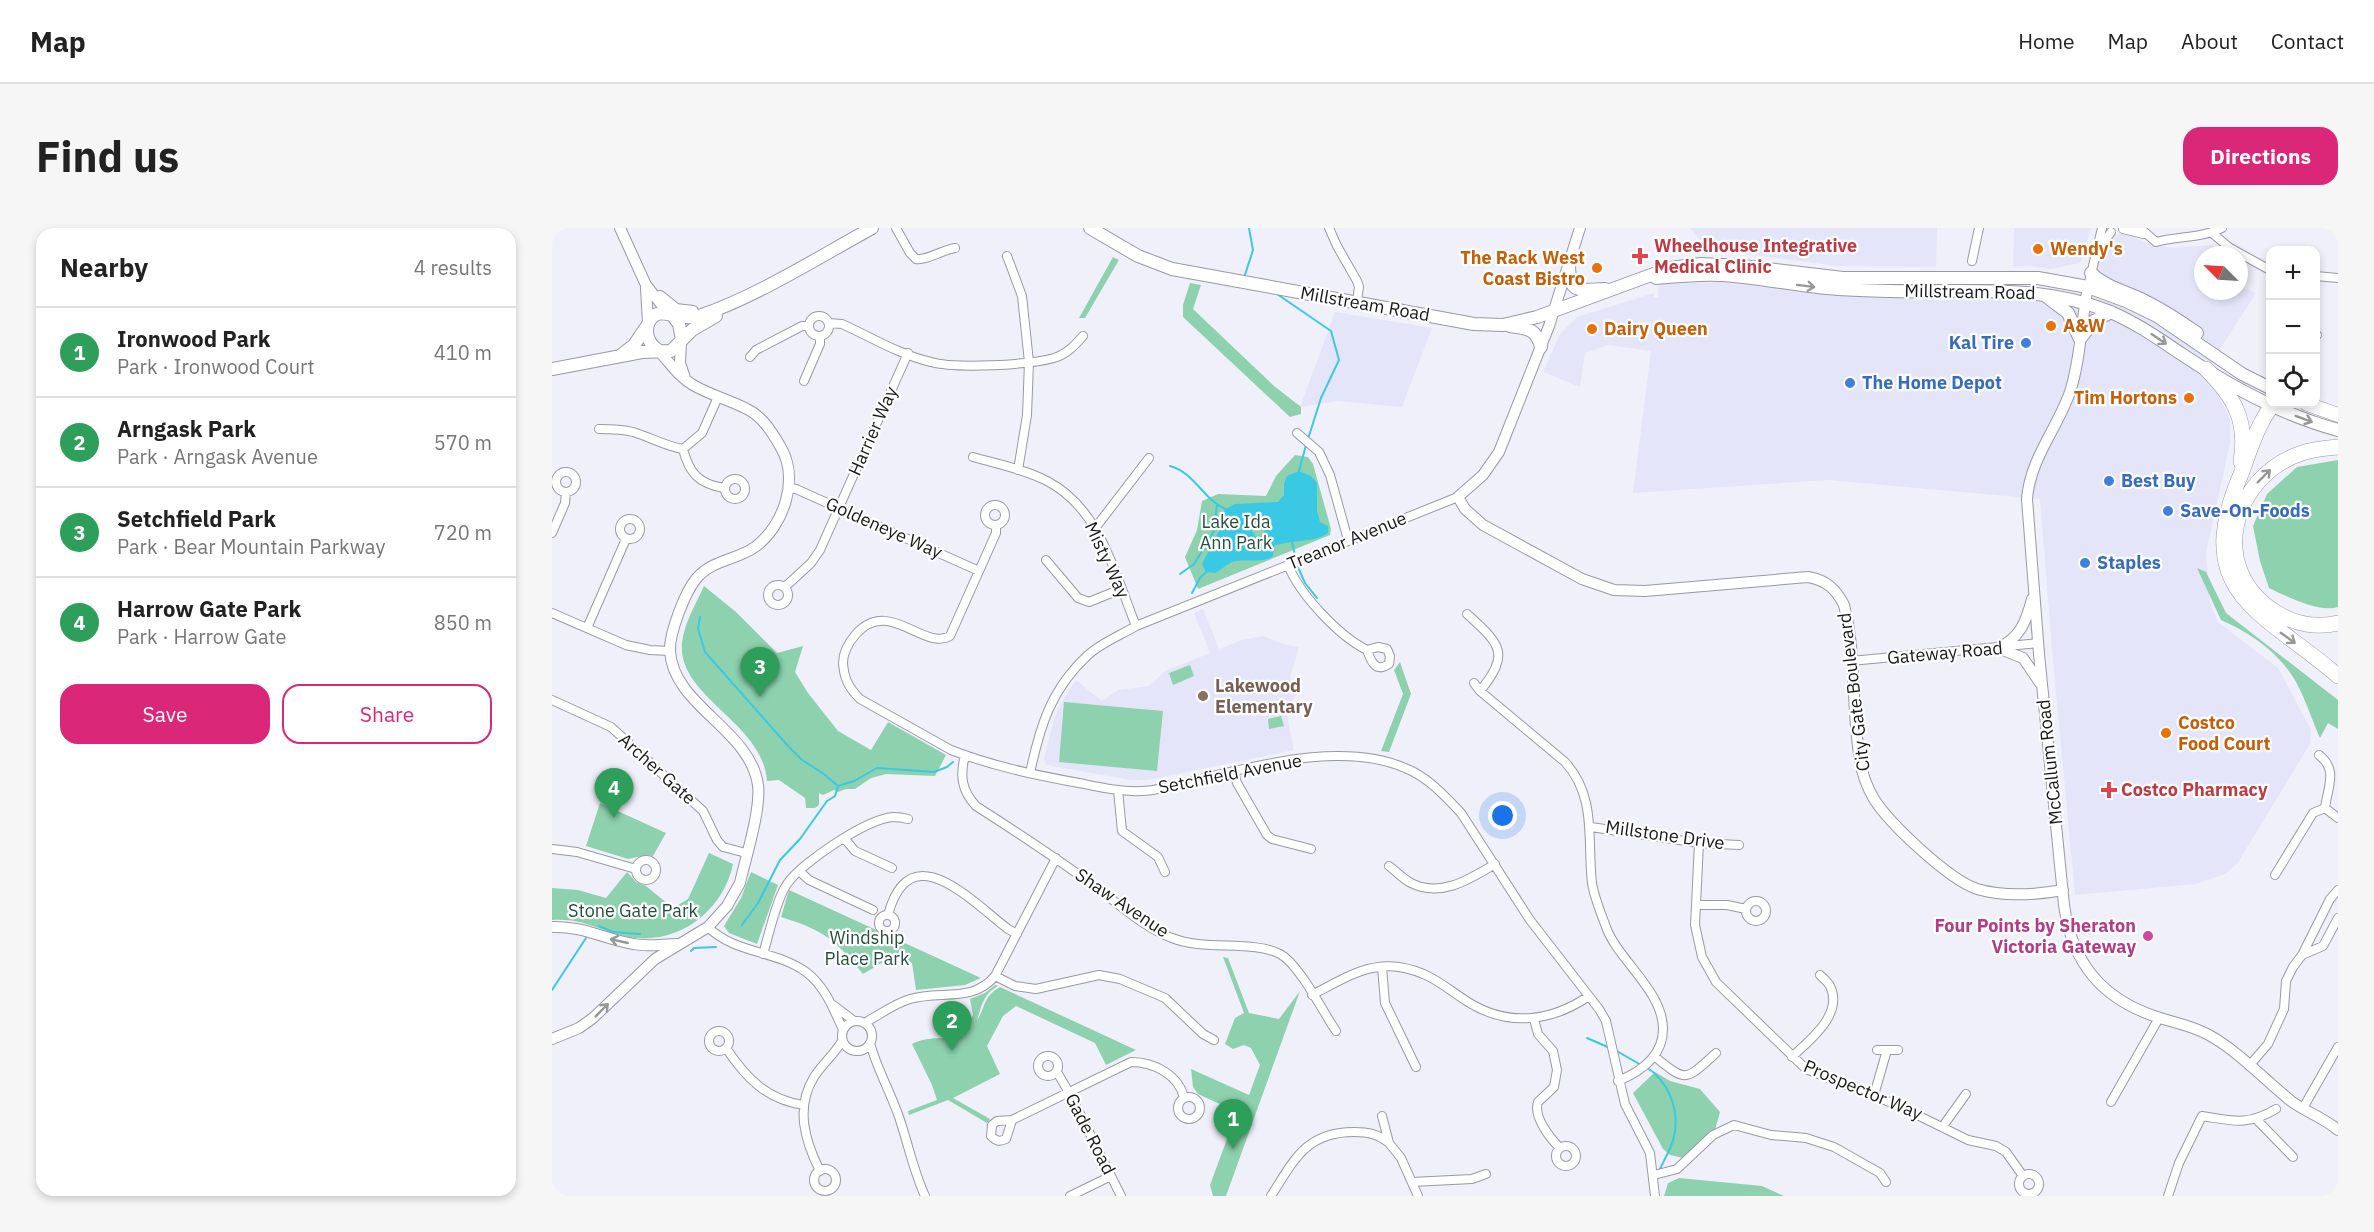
<!DOCTYPE html>
<meta charset="utf-8">
<style>
:root{--surface:#fff;--page:#f6f6f6;--text:#222;--muted:#767676;--line:#e0e0e0;--accent:#db2777}
body{margin:0;font-family:"IBM Plex Sans",sans-serif;background:var(--page);color:var(--text)}
.controls{position:absolute;right:18px;top:18px;display:grid;overflow:hidden;border-radius:12px;box-shadow:0 3px 9px #0003}
.controls button{width:54px;height:54px;display:grid;place-items:center;padding:0;border:0;border-bottom:2px solid var(--line);background:var(--surface);color:var(--text);font:30px sans-serif}
.compass{position:absolute;left:1642px;top:18px;width:54px;height:54px;border-radius:50%;background:var(--surface);box-shadow:0 3px 9px #0003;rotate:294deg}
.you{position:absolute;left:951px;top:588px;width:21px;height:21px;margin:-15px;border:4px solid #fff;border-radius:50%;background:#1a73e8;box-shadow:0 0 0 9px #1a73e833}
.badge{display:grid;place-items:center;width:39px;height:39px;border-radius:50%;background:var(--accent);color:#fff;font-size:20px;font-weight:700}
.pin{position:absolute;translate:-50% -50px;filter:drop-shadow(0 2px 3px #0008)}
.pin::after{content:'';position:absolute;top:32px;width:21px;height:18px;background:inherit;clip-path:polygon(0 0,100% 0,50% 100%)}
.list{margin:0;padding:0;list-style:none}
h2{display:flex;justify-content:space-between;align-items:center;height:78px;margin:0;padding:0 24px;font-size:26px}
h2 small{font-size:20px;font-weight:400;color:var(--muted)}
.list li{display:grid;grid-template-columns:39px 1fr auto;gap:18px;align-items:center;box-sizing:border-box;height:90px;padding:0 24px;border-top:2px solid var(--line)}
.list b{display:block;font-size:22px;white-space:nowrap}
.list p{margin:0;font-size:20px;white-space:nowrap;color:var(--muted)}
.list em{font-size:20px;font-style:normal;color:var(--muted)}
.actions{display:flex;gap:12px;padding:18px 24px}
.actions a{flex:1;padding:14px 0;border:2px solid var(--accent);border-radius:18px;text-align:center;font-size:21px;color:var(--accent)}
.actions .main{background:var(--accent);color:#fff}
.icon{flex:none;width:33px;height:33px;fill:none;stroke:currentColor;stroke-width:2;stroke-linecap:round;stroke-linejoin:round}
.map{position:relative;flex:none;width:1786px;height:968px;overflow:hidden;border-radius:18px}
header{display:flex;align-items:center;gap:36px;box-sizing:border-box;height:84px;padding:0 30px;background:var(--surface);border-bottom:2px solid var(--line)}
header strong{font-size:28px}
nav{display:flex;gap:33px;margin-inline-start:auto;font-size:21px}
.intro{display:flex;align-items:center;justify-content:space-between;box-sizing:border-box;height:144px;padding:0 36px}
h1{margin:0;font-size:42px}
.button{padding:15px 27px;border-radius:18px;background:var(--accent);color:#fff;font-size:21px;font-weight:700}
main{display:flex;gap:36px;padding:0 36px}
aside{flex:1;background:var(--surface);border-radius:18px;box-shadow:0 3px 9px #0003}
.map>svg:first-child{display:block}
</style>
<header>
<strong>Map</strong>
<nav><a>Home</a><a>Map</a><a>About</a><a>Contact</a></nav>
</header>
<div class="intro"><h1>Find us</h1><a class="button">Directions</a></div>
<main>
<aside>
<h2>Nearby<small>4 results</small></h2>
<ul class="list">
<li><span class="badge" style="background:#2e9e5b">1</span><div><b>Ironwood Park</b><p>Park · Ironwood Court</p></div><em>410 m</em></li>
<li><span class="badge" style="background:#2e9e5b">2</span><div><b>Arngask Park</b><p>Park · Arngask Avenue</p></div><em>570 m</em></li>
<li><span class="badge" style="background:#2e9e5b">3</span><div><b>Setchfield Park</b><p>Park · Bear Mountain Parkway</p></div><em>720 m</em></li>
<li><span class="badge" style="background:#2e9e5b">4</span><div><b>Harrow Gate Park</b><p>Park · Harrow Gate</p></div><em>850 m</em></li>
</ul>
<div class="actions"><a class="main">Save</a><a>Share</a></div>
</aside>
<div class="map">
<svg width="1786" height="968" viewBox="0 0 1786 968">
<rect width="100%" height="100%" fill="#f0f0fb"/>
<path fill="#e4e5f8" d="M1138,0H1385L1384,39L1285,38L1156,21Z
M1462,0H1539L1528,35L1499,41L1477,38L1461,39Z
M1571,5L1595,15L1619,20L1660,17L1670,25L1669,27H1651V63H1666L1673,66L1677,63H1687V58L1704,65L1654,143L1678,191V215L1654,325L1658,375L1666,394L1726,440L1759,502L1758,516L1685,636L1673,646L1644,656L1523,667L1500,422L1488,271L1276,252L1081,265L1099,123L1056,117L1033,125L1028,159L991,144L1008,106L1025,89L1102,65V69H1106L1107,56L1169,54L1251,63L1373,72L1467,71L1509,77L1518,81L1557,9Z
M783,84L880,100L850,179L785,173L748,179Z
M651,381L667,421L690,412L711,408L734,417L747,419L738,450L746,464L734,483L742,522L596,552H579L494,537L492,531L502,491L511,472L524,452L550,473L566,462L597,458L613,443L658,425L642,385Z"/>
<path fill="#8ed1ae" d="M561,29L567,32L533,90H527Z
M638,55L649,57L641,81L722,158L749,179V186L738,189L631,89V77Z
M743,227L756,229L761,236L779,301L778,307L646,361L633,329L645,302L650,273L666,266L714,268L724,248Z
M1786,232V379C1767,385 1734,368 1717,360L1708,333L1701,298L1715,266L1745,239Z
M1645,340L1654,344L1674,385L1786,472V501L1776,495L1768,510C1760,492 1750,461 1739,446C1722,421 1696,404 1669,392Z
M152,358L184,384L225,425L251,418L243,444L256,465L286,503L319,522L336,494L394,527L383,548L334,546L319,550L303,561H294L286,564L282,562L271,567L267,565V577L263,580H254L253,570L227,552L215,553C211,494 125,469 130,415C132,395 144,376 152,358Z
M848,434L859,466L837,524L829,523L851,466L842,442Z
M638,437L642,448L621,457L617,445Z
M512,474L611,483L605,543L507,534Z
M729,488L732,498L717,501L716,491Z
M48,575L114,605L101,628L94,627L76,631L34,618Z
M157,625L181,636C171,684 125,718 76,709C47,703 32,690 0,692V660L26,662L54,670L75,644L84,654L94,658L121,680L136,671Z
M199,644L226,657L205,716L177,705L172,698L189,670Z
M237,662L429,750L413,757L364,762L360,735L343,727L311,746C283,711 271,702 229,689Z
M671,729L676,730L697,785L727,791L748,763L674,968H661L658,957L685,884L646,866L641,859L639,841L697,867L708,837L699,820L692,817L681,821L673,816L683,790L692,785Z
M443,757L446,758C431,766 430,778 425,792C434,780 430,769 448,759L584,822L554,837L543,815L464,778L451,788L435,818L448,846L401,870L438,891L435,895L396,872L357,887L356,883L385,872L380,857L360,816C389,802 397,823 421,787L418,771L433,765Z
M1103,844L1118,853L1148,861L1168,884L1163,902L1131,930L1118,927L1111,921L1081,865Z
M1127,950L1210,958L1232,968H1112L1116,955Z"/>
<path fill="#3ac9e4" fill-rule="evenodd" d="M747,243L759,248L765,255V283L768,294L776,298V305C760,316 740,311 722,318L721,328C709,336 690,330 680,334C675,336 669,342 663,345L654,344L650,336L667,303L673,281L683,276L726,274L732,267V256L735,248ZM708,294L712,297V306L709,309H704L699,301L700,297Z"/>
<g fill="none" stroke-linecap="round" stroke-linejoin="round">
<path stroke="#3ac9e4" stroke-width="2" d="M692,50L701,22L697,0
M725,66L779,103L787,132L769,170L756,211
M618,238C643,245 651,271 673,281
M747,243L754,217
M740,314L744,331
M745,337L753,355L765,370
M628,346L642,336L657,312L662,303L665,276
M640,365L648,350L654,344
M148,389L146,401L153,424L236,518L250,532L272,546
M273,547L285,557
M190,697L206,675L228,632L248,611L275,573L283,568L286,558L302,553L325,540L382,544L395,539L401,534
M47,698L61,704L88,706
M139,723L142,720L164,719
M0,762L34,710
M1035,810L1058,820
M1063,822L1089,837
M1094,839C1117,853 1128,883 1122,909C1119,921 1112,932 1107,943"/>
<g stroke="#9899a3" stroke-width="10">
<path id="minor" d="M344,0L358,25L364,31C374,33 390,22 403,20
M777,0L785,18L805,53L807,59L805,73
M1588,0L1604,14C1626,8 1650,10 1670,0
M1571,1L1591,6
M1660,5L1678,20L1718,42
M1549,18L1559,4
M455,28L470,68L477,134L475,187L466,242
M1420,33L1427,0
M1764,48L1786,50
M1536,59L1550,0
M257 98a10 10 0 1 1 20 0a10 10 0 1 1-20 0Z
M277,95L290,96C319,109 348,127 379,134C404,141 477,137 502,130C515,126 523,117 531,108
M1764,106L1765,107
M198,129L204,122L250,98H257
M252,153L268,116V109
M47,201C58,201 69,201 81,204C98,209 113,218 131,221L150,205L166,169
M745,205L767,224L778,247L796,312
M131,221C137,245 147,256 172,260
M421,229C445,236 472,241 495,253C548,280 563,346 584,398
M4 254a10 10 0 1 1 20 0a10 10 0 1 1-20 0Z
M173 261a10 10 0 1 1 20 0a10 10 0 1 1-20 0Z
M237,260L244,261L427,343
M433 287a10 10 0 1 1 20 0a10 10 0 1 1-20 0Z
M68 301a10 10 0 1 1 20 0a10 10 0 1 1-20 0Z
M444,298V305L398,408C371,423 337,369 304,406C297,414 291,424 291,435C292,451 297,460 308,471L399,522C440,538 483,547 527,555C547,559 568,564 590,563C611,562 632,555 652,550C712,536 794,514 853,540C876,549 893,568 909,585L978,692L1047,781L1054,793L1073,876L1098,925L1103,968
M544,299L597,230
M0,305L13,275L14,264
M494,332L526,370L537,374L569,361
M736,337C748,367 787,408 815,422L826,419L835,421L838,428L837,436C824,445 819,434 815,422
M216 367a10 10 0 1 1 20 0a10 10 0 1 1-20 0Z
M233,359L259,335L268,322L356,125
M0,385L74,417L98,422L118,423
M915,386C948,416 959,425 928,463
M35,400L74,311
M1299,433L1487,415
M922,455L928,463L1013,534C1045,569 1035,612 1040,655C1042,669 1049,685 1054,699C1066,732 1111,763 1111,801C1111,829 1088,844 1066,853
M0,472L59,499L151,583L165,612L171,619L194,625
M413,527C408,547 409,562 424,578C463,603 503,629 541,657C566,675 592,700 620,710C652,723 701,712 728,726C747,736 771,784 784,803
M1767,527C1786,542 1776,558 1773,580
M682,544L685,555L715,607L720,611L759,621
M478,545C488,498 499,461 536,427C549,415 569,407 584,398L906,269
M566,562L570,603L606,629L613,644
M1773,580L1786,590
M1039,599L1147,615L1187,617
M292,610L303,623L340,640
M1147,615L1143,697L1150,729L1164,754L1254,841L1345,877L1416,912L1444,918L1454,924L1471,948
M0,621L25,624L84,641
M84 642a10 10 0 1 1 20 0a10 10 0 1 1-20 0Z
M837,638C844,643 851,651 859,655C889,670 918,651 943,636
M247,643L257,652L321,682
M1723,647L1761,585L1773,580
M1194 683a10 10 0 1 1 20 0a10 10 0 1 1-20 0Z
M1144,677H1175L1194,681
M336,687C358,606 418,672 456,701L465,706
M327 695a8 8 0 1 1 16 0a8 8 0 1 1-16 0Z
M156,699C183,726 224,722 254,744C273,758 282,782 291,802
M211,726C217,707 224,672 235,656C250,634 316,590 342,589C346,589 352,590 356,591
M1750,727L1771,718L1786,690
M830,739L833,775L864,839
M443,748L463,758L484,761L547,747L568,751L613,770L651,806L662,812
M760,767C787,753 815,734 847,739C878,744 891,758 916,774C956,799 999,794 1037,768
M281,777L302,793
M982,791L986,806L1001,823L1005,842L1002,859L986,874C981,889 998,910 1008,920
M290 808a15 15 0 1 1 30 0a15 15 0 1 1-30 0Z
M312,795C328,787 341,776 358,771C388,762 421,775 443,748L504,630
M157 813a10 10 0 1 1 20 0a10 10 0 1 1-20 0Z
M318,815C325,841 338,863 347,889C356,915 361,942 373,968
M174,820C194,850 215,872 252,877
M1325,822H1346
M486 838a10 10 0 1 1 20 0a10 10 0 1 1-20 0Z
M1102,828C1135,855 1133,853 1164,825
M1240,829C1257,812 1292,787 1278,758C1276,754 1271,750 1268,747
M1697,838L1716,816L1732,781L1734,753L1741,739L1750,727L1778,671L1786,662
M505,844L519,868L569,968
M1322,867L1335,822
M626 880a11 11 0 1 1 22 0a11 11 0 1 1-22 0Z
M1559,874L1607,790
M1751,880L1786,819
M830,888L837,915L849,930L866,968
M460,892L454,911C447,914 444,913 439,908L440,897L445,893L460,892L579,834C602,834 627,847 632,870
M1705,892L1741,929
M1391,898L1414,866
M1004 928a10 10 0 1 1 20 0a10 10 0 1 1-20 0Z
M262 952a11 11 0 1 1 22 0a11 11 0 1 1-22 0Z
M268,943C253,913 243,880 262,849C270,836 282,827 290,813
M1467 956a10 10 0 1 1 20 0a10 10 0 1 1-20 0Z
M1102,947L1125,941L1161,907L1182,897L1219,907L1254,910L1282,919L1328,945L1334,954
M860,954L920,951L934,946
M518,968L559,948
M719,968C742,932 754,904 802,904C816,904 826,906 837,915
M1616,968L1627,935L1650,888C1682,893 1695,898 1724,881"/>
</g>
<g stroke="#9899a3" stroke-width="12">
<path id="tertiary" d="M68,0L94,57L116,85
M1028,0L997,98L947,224L931,247L906,269L913,281L931,297L1030,351L1062,362L1093,363L1256,349C1274,352 1284,361 1292,377C1305,427 1299,482 1308,532C1310,546 1315,559 1322,571C1338,596 1396,651 1425,661C1452,669 1483,667 1511,662
M1536,59C1529,93 1529,130 1518,164C1505,201 1478,231 1475,271L1487,426L1512,677C1520,735 1550,771 1605,789C1623,795 1641,798 1657,807C1686,823 1713,852 1739,873C1754,884 1772,890 1786,902
M94,60L96,95
M108,68L124,81L141,83
M129,115L128,135L133,150
M1446,420C1468,410 1474,394 1480,371
M1446,420L1471,430L1488,455
M0,699C32,698 52,711 82,716C96,719 111,716 125,716
M0,811L27,800L41,790L103,731L156,699L175,678L188,655C194,628 209,582 206,557C198,501 121,478 118,423C117,406 133,364 144,351C159,332 185,332 203,319C232,298 248,250 228,218C220,204 210,188 195,181C178,172 158,167 141,157C126,148 118,135 106,122"/>
</g>
<g stroke="#9899a3" stroke-width="14">
<path id="secondary" d="M538,0L586,28L620,41L922,96L951,97L985,89L1118,40L1149,36L1191,38L1291,50H1486L1536,59L1574,73L1605,88L1690,146L1718,160
M1017,32C1017,65 1022,63 1053,61
M1539,45C1553,59 1575,64 1593,73C1611,82 1628,93 1645,105
M1104,50C1130,48 1156,45 1182,48C1217,51 1251,59 1286,61C1322,63 1359,64 1395,63C1451,63 1503,62 1556,83C1583,94 1607,111 1631,127C1679,159 1730,187 1786,202
M1495,69L1516,85L1528,111
M958,98C976,101 984,100 989,119
M1528,111L1542,93L1559,84
M130,112L140,102L164,88
M106,122C94,114 90,97 103,87C112,81 131,93 147,88C204,69 267,29 320,0
M69,127L82,117L95,98
M0,141L90,124L119,123L130,112L127,96L121,88"/>
</g>
<g stroke="#9899a3" stroke-width="15">
<path id="primary" d="M1755,176L1786,187"/>
</g>
<g stroke="#9899a3" stroke-width="16">
<path id="motorway" d="M1654,141C1682,169 1696,192 1689,234
M1722,176C1707,191 1697,225 1689,246C1638,365 1709,382 1786,448
M1786,219C1775,220 1761,221 1750,225C1678,249 1655,343 1725,385C1743,396 1765,400 1786,395"/>
</g>
<use href="#minor" stroke="#fff" stroke-width="8"/>
<use href="#tertiary" stroke="#fff" stroke-width="10"/>
<use href="#secondary" stroke="#fff" stroke-width="12"/>
<use href="#primary" stroke="#fff" stroke-width="14"/>
<use href="#motorway" stroke="#fff" stroke-width="15"/>
</g>
<defs><path id="oneway-shaft" d="M-6 0H5M1.5-3L5.5 0L1.5 3" fill="none" stroke-width="1.6" stroke-linecap="round" stroke-linejoin="round" transform="scale(1.5)"/></defs>
<g stroke="#979799">
<use href="#oneway-shaft" transform="translate(1254 58) rotate(7)"/>
<use href="#oneway-shaft" transform="translate(1607 111) rotate(34)"/>
<use href="#oneway-shaft" transform="translate(1752 191) rotate(20)"/>
<use href="#oneway-shaft" transform="translate(1712 248) rotate(-45)"/>
<use href="#oneway-shaft" transform="translate(1736 410) rotate(36)"/>
<use href="#oneway-shaft" transform="translate(67 713) rotate(-167)"/>
<use href="#oneway-shaft" transform="translate(50 782) rotate(-45)"/>
</g>
<g fill="#e8710a" stroke="#fff" stroke-width="2">
<circle cx="1486" cy="21" r="6"/>
<circle cx="1045" cy="40" r="6"/>
<circle cx="1499" cy="98" r="6"/>
<circle cx="1040" cy="101" r="6"/>
<circle cx="1637" cy="170" r="6"/>
<circle cx="1614" cy="505" r="6"/>
</g>
<g fill="#e0444e" stroke="#fff" stroke-width="2">
<path d="M1085 19h6v6h6v6h-6v6h-6v-6h-6v-6h6z"/>
<path d="M1554 553h6v6h6v6h-6v6h-6v-6h-6v-6h6z"/>
</g>
<g fill="#3f7fe0" stroke="#fff" stroke-width="2">
<circle cx="1474" cy="115" r="6"/>
<circle cx="1298" cy="155" r="6"/>
<circle cx="1557" cy="253" r="6"/>
<circle cx="1616" cy="283" r="6"/>
<circle cx="1533" cy="335" r="6"/>
</g>
<circle fill="#8d6e63" stroke="#fff" stroke-width="2" cx="651" cy="468" r="6"/>
<circle fill="#d1479c" stroke="#fff" stroke-width="2" cx="1596" cy="708" r="6"/>
<g text-anchor="middle" stroke-width="4.5" stroke-linejoin="round" paint-order="stroke">
<g font-size="18" font-weight="bold" fill="#be3a42" stroke="#fff" text-anchor="start">
<text x="1102" y="24">Wheelhouse Integrative<tspan x="1102" dy="21">Medical Clinic</tspan></text>
<text x="1569" y="568">Costco Pharmacy</text>
</g>
<g font-size="18" font-weight="bold" fill="#c56008" stroke="#fff" text-anchor="start">
<text x="1498" y="27">Wendy's</text>
<text x="1033" y="36" text-anchor="end">The Rack West<tspan x="1033" dy="21">Coast Bistro</tspan></text>
<text x="1511" y="104">A&amp;W</text>
<text x="1052" y="107">Dairy Queen</text>
<text x="1625" y="176" text-anchor="end">Tim Hortons</text>
<text x="1626" y="501">Costco<tspan x="1626" dy="21">Food Court</tspan></text>
</g>
<g font-size="18" fill="#18181c" stroke="#fff">
<text transform="translate(1418 64) rotate(1)" y="6">Millstream Road</text>
<text transform="translate(813 76) rotate(10)" y="6">Millstream Road</text>
<text transform="translate(321 203) rotate(-66)" y="6">Harrier Way</text>
<text transform="translate(332 300) rotate(24)" y="6">Goldeneye Way</text>
<text transform="translate(795 313) rotate(-22)" y="6">Treanor Avenue</text>
<text transform="translate(555 332) rotate(65)" y="6">Misty Way</text>
<text transform="translate(1393 425) rotate(-5)" y="6">Gateway Road</text>
<text transform="translate(1302 464) rotate(-97)" y="6">City Gate Boulevard</text>
<text transform="translate(1498 534) rotate(-96)" y="6">McCallum Road</text>
<text transform="translate(105 541) rotate(42)" y="6">Archer Gate</text>
<text transform="translate(678 546) rotate(-11)" y="6">Setchfield Avenue</text>
<text transform="translate(1113 607) rotate(8)" y="6">Millstone Drive</text>
<text transform="translate(570 675) rotate(34)" y="6">Shaw Avenue</text>
<text transform="translate(1311 862) rotate(23)" y="6">Prospector Way</text>
<text transform="translate(538 906) rotate(63)" y="6">Gade Road</text>
</g>
<g font-size="18" font-weight="bold" fill="#366cbe" stroke="#fff" text-anchor="start">
<text x="1462" y="121" text-anchor="end">Kal Tire</text>
<text x="1310" y="161">The Home Depot</text>
<text x="1569" y="259">Best Buy</text>
<text x="1628" y="289">Save-On-Foods</text>
<text x="1545" y="341">Staples</text>
</g>
<g font-size="18" fill="#224e3a" stroke="#fff">
<text x="684" y="300">Lake Ida<tspan x="684" dy="21">Ann Park</tspan></text>
<text x="81" y="689">Stone Gate Park</text>
<text x="315" y="716">Windship<tspan x="315" dy="21">Place Park</tspan></text>
</g>
<g font-size="18" font-weight="bold" fill="#785e54" stroke="#fff" text-anchor="start">
<text x="663" y="464">Lakewood<tspan x="663" dy="21">Elementary</tspan></text>
</g>
<g font-size="18" font-weight="bold" fill="#b23c85" stroke="#fff" text-anchor="end">
<text x="1584" y="704">Four Points by Sheraton<tspan x="1584" dy="21">Victoria Gateway</tspan></text>
</g>
</g>
</svg>
<div class="controls">
<button>+</button>
<button>−</button>
<button><svg class="icon" aria-label="locate" viewBox="0 0 24 24"><circle cx="12" cy="12" r="6"/><path d="M12 2v4M12 18v4M2 12h4M18 12h4"/></svg></button>
</div>
<svg class="compass" viewBox="-18 -18 36 36"><path d="M0-13l5 13h-10z" fill="#e53935"/><path d="M0 13l5-13h-10z" fill="#767676"/></svg>
<div class="you"></div>
<div class="pin badge" style="left:681px;top:921px;background:#2e9e5b">1</div>
<div class="pin badge" style="left:400px;top:823px;background:#2e9e5b">2</div>
<div class="pin badge" style="left:208px;top:469px;background:#2e9e5b">3</div>
<div class="pin badge" style="left:62px;top:590px;background:#2e9e5b">4</div>
</div>
</main>
